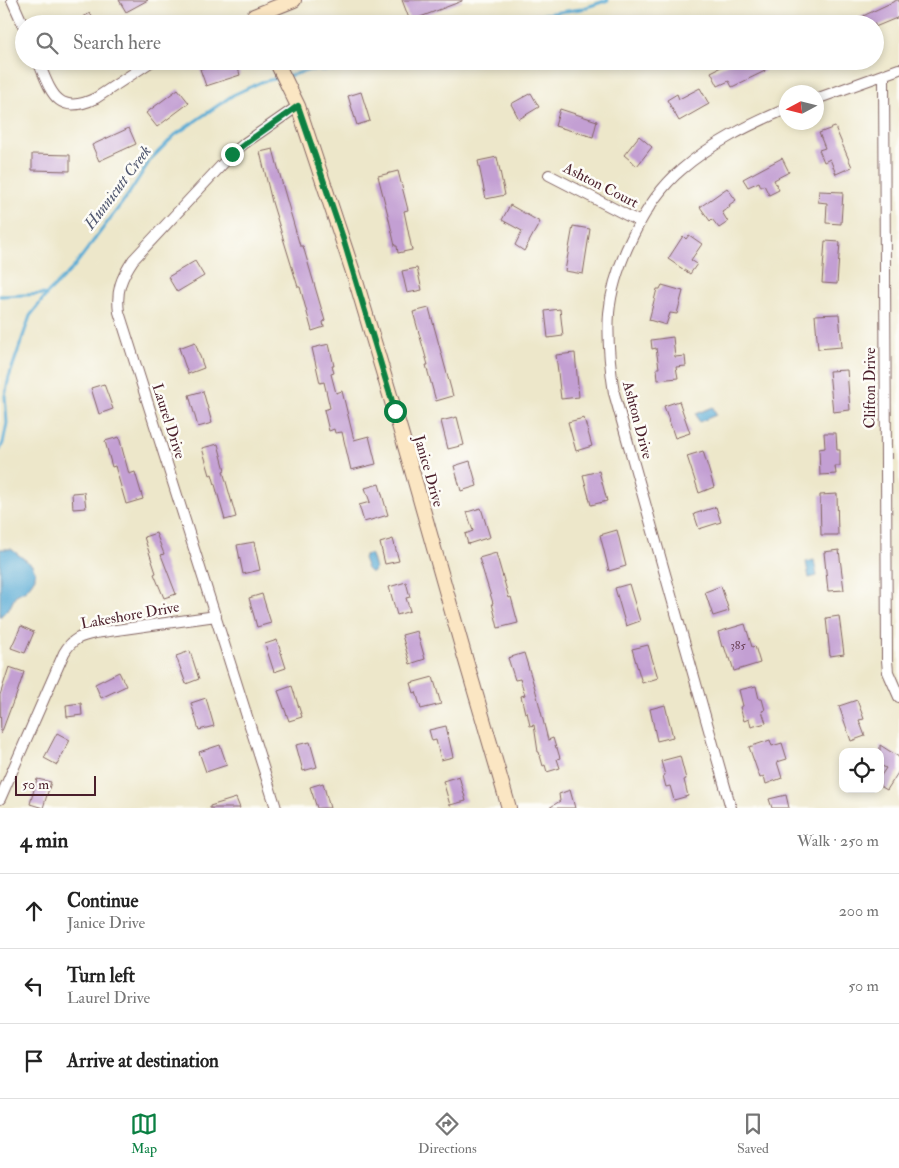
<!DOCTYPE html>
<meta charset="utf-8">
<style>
:root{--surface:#fff;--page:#f6f6f6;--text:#222;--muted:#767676;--line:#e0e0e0;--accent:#0b8043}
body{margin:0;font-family:"IM FELL Double Pica",serif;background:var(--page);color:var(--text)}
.controls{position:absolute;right:15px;bottom:15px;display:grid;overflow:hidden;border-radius:10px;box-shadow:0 2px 8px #0003}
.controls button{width:45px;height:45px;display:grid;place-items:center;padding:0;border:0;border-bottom:1px solid var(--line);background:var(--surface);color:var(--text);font:25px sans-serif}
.compass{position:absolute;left:779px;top:85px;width:45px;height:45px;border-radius:50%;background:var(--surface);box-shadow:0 2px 8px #0003;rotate:263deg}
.scale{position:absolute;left:15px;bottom:12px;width:81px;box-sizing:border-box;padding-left:5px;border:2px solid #4a1f2b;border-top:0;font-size:14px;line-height:18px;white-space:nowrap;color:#4a1f2b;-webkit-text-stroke:4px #fdfcf7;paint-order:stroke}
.stop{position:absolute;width:15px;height:15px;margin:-11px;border:4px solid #0b8043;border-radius:50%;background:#fff}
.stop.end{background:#0b8043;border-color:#fff;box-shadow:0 1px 5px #0008}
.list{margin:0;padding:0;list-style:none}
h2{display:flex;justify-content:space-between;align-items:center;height:65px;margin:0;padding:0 20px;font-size:21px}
h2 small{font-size:16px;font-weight:400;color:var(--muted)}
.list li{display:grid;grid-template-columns:32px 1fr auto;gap:15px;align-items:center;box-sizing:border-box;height:75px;padding:0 20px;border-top:1px solid var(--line)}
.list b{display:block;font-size:19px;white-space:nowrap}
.list p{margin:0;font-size:16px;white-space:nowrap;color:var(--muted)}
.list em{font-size:16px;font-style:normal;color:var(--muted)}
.icon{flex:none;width:28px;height:28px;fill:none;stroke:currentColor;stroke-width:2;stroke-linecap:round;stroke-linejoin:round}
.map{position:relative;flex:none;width:899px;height:808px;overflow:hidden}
.search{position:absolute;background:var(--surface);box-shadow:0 2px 8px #0003;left:15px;right:15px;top:15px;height:55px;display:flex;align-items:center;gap:12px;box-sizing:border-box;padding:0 18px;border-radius:28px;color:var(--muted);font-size:19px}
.sheet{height:290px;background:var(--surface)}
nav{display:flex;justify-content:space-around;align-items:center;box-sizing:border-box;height:70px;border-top:1px solid var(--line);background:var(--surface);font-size:14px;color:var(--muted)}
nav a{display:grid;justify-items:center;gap:2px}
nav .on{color:var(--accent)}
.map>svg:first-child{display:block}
</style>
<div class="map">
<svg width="899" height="808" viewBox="0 0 899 808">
<rect width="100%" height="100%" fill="#fdfcf7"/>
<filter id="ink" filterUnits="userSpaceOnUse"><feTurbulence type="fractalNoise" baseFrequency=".02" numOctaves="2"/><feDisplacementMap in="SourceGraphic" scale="10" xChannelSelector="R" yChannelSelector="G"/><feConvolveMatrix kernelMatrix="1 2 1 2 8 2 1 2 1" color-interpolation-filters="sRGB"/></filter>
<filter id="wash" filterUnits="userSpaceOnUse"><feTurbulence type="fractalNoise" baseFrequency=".0096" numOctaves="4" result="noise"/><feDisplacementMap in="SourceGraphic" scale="20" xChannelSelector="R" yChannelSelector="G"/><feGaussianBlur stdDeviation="1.12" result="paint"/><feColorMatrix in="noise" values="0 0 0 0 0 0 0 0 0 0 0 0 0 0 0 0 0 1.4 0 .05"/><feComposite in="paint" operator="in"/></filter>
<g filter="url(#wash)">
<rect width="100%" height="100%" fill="#ede7ca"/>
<path fill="#5aacd5" stroke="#526680" d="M713,407L716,415L699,422L696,414Z
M0,549H11L32,565L35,571V578L31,584L26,590L16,595L10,607L0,617Z
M369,554L371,555L375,568L373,572H370L367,569L363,558L365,555Z
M814,560L817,576L809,578L806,562Z"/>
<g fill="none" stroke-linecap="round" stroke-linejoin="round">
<path stroke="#5aacd5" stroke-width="3" d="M461,24L495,18L531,16L581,9L608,0
M288,76L310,70H343L375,61
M0,296L47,294
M0,450L3,443L7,423L5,396L9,377L30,316L47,294L73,268L128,195L151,159L175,135L233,95L261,82L279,78"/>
</g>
<g id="blocks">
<path fill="#c39fd3" d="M119,0H148L126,12Z
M402,0H462V1L410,21Z
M897,0H899V17L875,27V24H846Z
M90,13L96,24H71Z
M224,61H236L240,75L206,86L200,69Z
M733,61H760L765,71L732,87L729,81L718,86L711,72Z
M700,88L709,104L679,121L667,100L677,94L679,99Z
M178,89L189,103L157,127L146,113Z
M361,92L370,121L357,125L348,96Z
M531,93L539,107L519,119L511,104Z
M560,109L597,121L593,137L555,126Z
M835,127L852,167L836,174L830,159L824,162L819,150L825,148L819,133Z
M129,128L136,144L99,161L92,145Z
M639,136L652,147L637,166L624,155Z
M273,149L284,190L300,246H303L325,321L323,322L324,327L312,331L300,287H298L272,202L260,152Z
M32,154L70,155V171L32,170Z
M497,157L505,195L486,199L478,161Z
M782,158L789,172L774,180L779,190L769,195L764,185L761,187L759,182L748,187L743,179Z
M398,171L408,210L404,211L412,250L398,253L397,246H395L388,215L378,176Z
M727,188L736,200L729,205L730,207L722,212L728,222L719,228L712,219L710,221L700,207Z
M819,191L843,192L841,224L826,223L827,203L818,202Z
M510,205L540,222L524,251L515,245L522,231L502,220Z
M573,226L590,229L583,274L565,271Z
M689,235L702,244L691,260L697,264L690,274L668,259L683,236L686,239Z
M825,241L840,242L837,284L822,283Z
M195,261L204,276L177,292L168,277Z
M417,268L422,290L407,293L402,271Z
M662,285L683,291L677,314L670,313L666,325L649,320L657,289H660Z
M429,308L453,396L436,401L426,365H428L413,312Z
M560,309L563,336L548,338L545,311Z
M839,314L842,347L818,349L815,315Z
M673,337L675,357L685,356L686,366L676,367L678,378L658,380L657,368H659L656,348L652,349L651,340Z
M195,342L204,368L188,374L179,348Z
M329,344L334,366H332L334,373L331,374L336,393L342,391L354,440L369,436L376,464L351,470L342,432L335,433L334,429L329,431L324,410L330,408L324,382L320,383L312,348Z
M575,353L579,397L561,399L556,355Z
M847,370L850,410L833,412L829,371Z
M104,384L113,409L99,414L91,388Z
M203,391L212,423L198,427L189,395Z
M679,401L690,433L675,438L664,406Z
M457,417L464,445L448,449L441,421Z
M584,418L592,446L576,451L568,422Z
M824,433H836L837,450H840V466H835L836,474L820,475L819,449L825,448Z
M119,437L129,474L135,472L143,499L126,504L115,466L112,467L105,441Z
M218,444L225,470L223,471L236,517L225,520L212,474L210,475L202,448Z
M703,451L714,487L699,493L687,456Z
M470,461L477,486L461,491L454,466Z
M599,471L607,501L591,505L583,475Z
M379,484L388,515L364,522L359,505L370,502L365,488Z
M84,492L86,508L73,509L72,493Z
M837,494L838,535H821L820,495Z
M716,507L721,522L699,529L694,514Z
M481,508L490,537L468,544L465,534L473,531L467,512Z
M617,530L626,566L609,571L600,535Z
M156,533L164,554L161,555L176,594L164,598L154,574L156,573L144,537Z
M393,539L399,561L385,564L380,543Z
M254,542L260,570L243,574L237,545Z
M839,550L844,590L828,591L824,552Z
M496,553L509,598L511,597L518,623L498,628L492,603H493L479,558Z
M406,582L410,597L406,598L410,611L397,615L389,587Z
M629,584L640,621L626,626L615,588Z
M721,586L729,611L713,616L705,592Z
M262,594L271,623L257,627L249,598Z
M839,616L844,654L830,656L826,618Z
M745,624L752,647L755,646L760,663L734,671L730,658H728L724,646L722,647L718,632Z
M21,626L34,632L25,653L11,648Z
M417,631L425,659L410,664L402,635Z
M277,640L286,668L274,672L265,644Z
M648,645L658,678L642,683L632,649Z
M190,651L199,679L186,684L176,656Z
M524,653L536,692L548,740L553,738L556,748H557L560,758L557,759L560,768L547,772L545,765L543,766L539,752H538L534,725L530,726L527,712L525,713L521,696L525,695L520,679L515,680L508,658Z
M9,667L24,672L15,699H14L1,734L0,695Z
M119,672L126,686L101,698L95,684Z
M433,677L441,704L421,709L416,692L414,693L411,683Z
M292,686L302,717L289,721L278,691Z
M756,686L759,699H762L765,710L762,711L766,723L751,727L749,719L744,721L740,707L743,706L739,690Z
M206,698L214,726L199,730L191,703Z
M857,700L864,719L859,720L865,736L851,741L839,706Z
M81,703L82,715L67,717L66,705Z
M665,705L673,737L657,741L650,709Z
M446,726L453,757L441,760L436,740L432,741L429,730Z
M57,733L70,740L57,765L44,758Z
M770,740L772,746L782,743L787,759L777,762L782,778L766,784L764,776L760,778L749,747Z
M310,742L317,767L303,771L296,745Z
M220,745L227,765L206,772L199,752Z
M880,745L899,757V771L887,790L880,786V777L886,768L880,765Z
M680,756L686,779L684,780L688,796L674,800L670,786L666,787L663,776L665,775L661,761Z
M459,776L466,801L450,805L443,781Z
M37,779L51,782L43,808L30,804Z
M323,783L330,808H317L310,787Z
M570,790L575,808H549L560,801L559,794Z
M786,795L789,808H772L769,799Z
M236,798L240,808H210V806Z"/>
</g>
</g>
<g filter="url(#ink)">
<use href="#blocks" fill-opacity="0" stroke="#836563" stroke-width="1"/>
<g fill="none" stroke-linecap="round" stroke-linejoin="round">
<g stroke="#836563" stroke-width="12">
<path id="street" d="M12,0L24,27
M234,24L254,16
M38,61C51,92 57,117 96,98L152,61
M884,76L887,660L888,672L899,697
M816,99L899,69
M549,175L640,222
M0,799L64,653C72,639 80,636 95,633L216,616
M276,808L119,312C116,291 121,278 133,260L232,154L245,143L298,106
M731,808L614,393C610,367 607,340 609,313C613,267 645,200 681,170C712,143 749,125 786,109"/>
</g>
<g stroke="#836563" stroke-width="16">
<path id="secondary" d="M258,24L254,16L294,0
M276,61L298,106L355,278L401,432L464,654L509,808"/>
</g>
<use href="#street" stroke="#fff" stroke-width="10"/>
<use href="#secondary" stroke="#fbe6c3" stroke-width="14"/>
</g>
</g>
<g fill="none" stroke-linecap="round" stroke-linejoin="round" filter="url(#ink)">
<path stroke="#0b8043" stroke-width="6" d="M232,154L246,143L298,106L343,238L395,411"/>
</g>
<g text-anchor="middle" stroke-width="5" stroke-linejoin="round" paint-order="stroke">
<g font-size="12" fill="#683f55">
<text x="738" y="649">385</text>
</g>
<g font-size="15" fill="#4a1f2b" stroke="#fdfcf7">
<text transform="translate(601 185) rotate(27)" y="5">Ashton Court</text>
<text transform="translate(870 388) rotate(-90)" y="5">Clifton Drive</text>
<text transform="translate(638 420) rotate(75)" y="5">Ashton Drive</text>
<text transform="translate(169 421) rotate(72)" y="5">Laurel Drive</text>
<text transform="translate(429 471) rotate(74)" y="5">Janice Drive</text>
<text transform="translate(130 615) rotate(-10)" y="5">Lakeshore Drive</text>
</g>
<g font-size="16" font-style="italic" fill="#50576f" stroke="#fdfcf7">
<text transform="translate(117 187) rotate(-53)" y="6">Hunnicutt Creek</text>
</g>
</g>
</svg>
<div class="controls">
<button><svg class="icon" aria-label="locate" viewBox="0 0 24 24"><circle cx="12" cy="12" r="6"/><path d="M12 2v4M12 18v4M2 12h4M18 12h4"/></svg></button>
</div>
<svg class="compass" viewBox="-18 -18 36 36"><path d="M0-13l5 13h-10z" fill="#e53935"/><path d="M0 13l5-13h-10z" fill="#767676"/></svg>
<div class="scale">50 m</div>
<div class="stop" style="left:395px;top:411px"></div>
<div class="stop end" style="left:232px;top:154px"></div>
<div class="search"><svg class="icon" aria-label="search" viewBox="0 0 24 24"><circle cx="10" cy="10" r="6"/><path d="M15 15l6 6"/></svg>Search here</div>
</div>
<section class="sheet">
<h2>4 min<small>Walk · 250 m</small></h2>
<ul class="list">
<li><svg class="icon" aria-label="ahead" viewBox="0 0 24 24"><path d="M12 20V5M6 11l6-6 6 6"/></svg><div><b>Continue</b><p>Janice Drive</p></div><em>200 m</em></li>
<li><svg class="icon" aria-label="left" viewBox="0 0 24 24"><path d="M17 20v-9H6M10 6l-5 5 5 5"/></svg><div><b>Turn left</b><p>Laurel Drive</p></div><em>50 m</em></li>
<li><svg class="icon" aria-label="arrive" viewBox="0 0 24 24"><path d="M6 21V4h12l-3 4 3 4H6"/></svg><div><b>Arrive at destination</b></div></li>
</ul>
</section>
<nav>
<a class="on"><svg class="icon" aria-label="map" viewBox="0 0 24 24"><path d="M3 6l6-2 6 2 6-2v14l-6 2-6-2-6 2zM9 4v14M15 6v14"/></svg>Map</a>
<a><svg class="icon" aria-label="directions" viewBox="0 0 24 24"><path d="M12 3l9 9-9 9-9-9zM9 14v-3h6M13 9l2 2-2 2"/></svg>Directions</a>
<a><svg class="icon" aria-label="saved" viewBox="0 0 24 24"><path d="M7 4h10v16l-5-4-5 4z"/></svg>Saved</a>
</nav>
